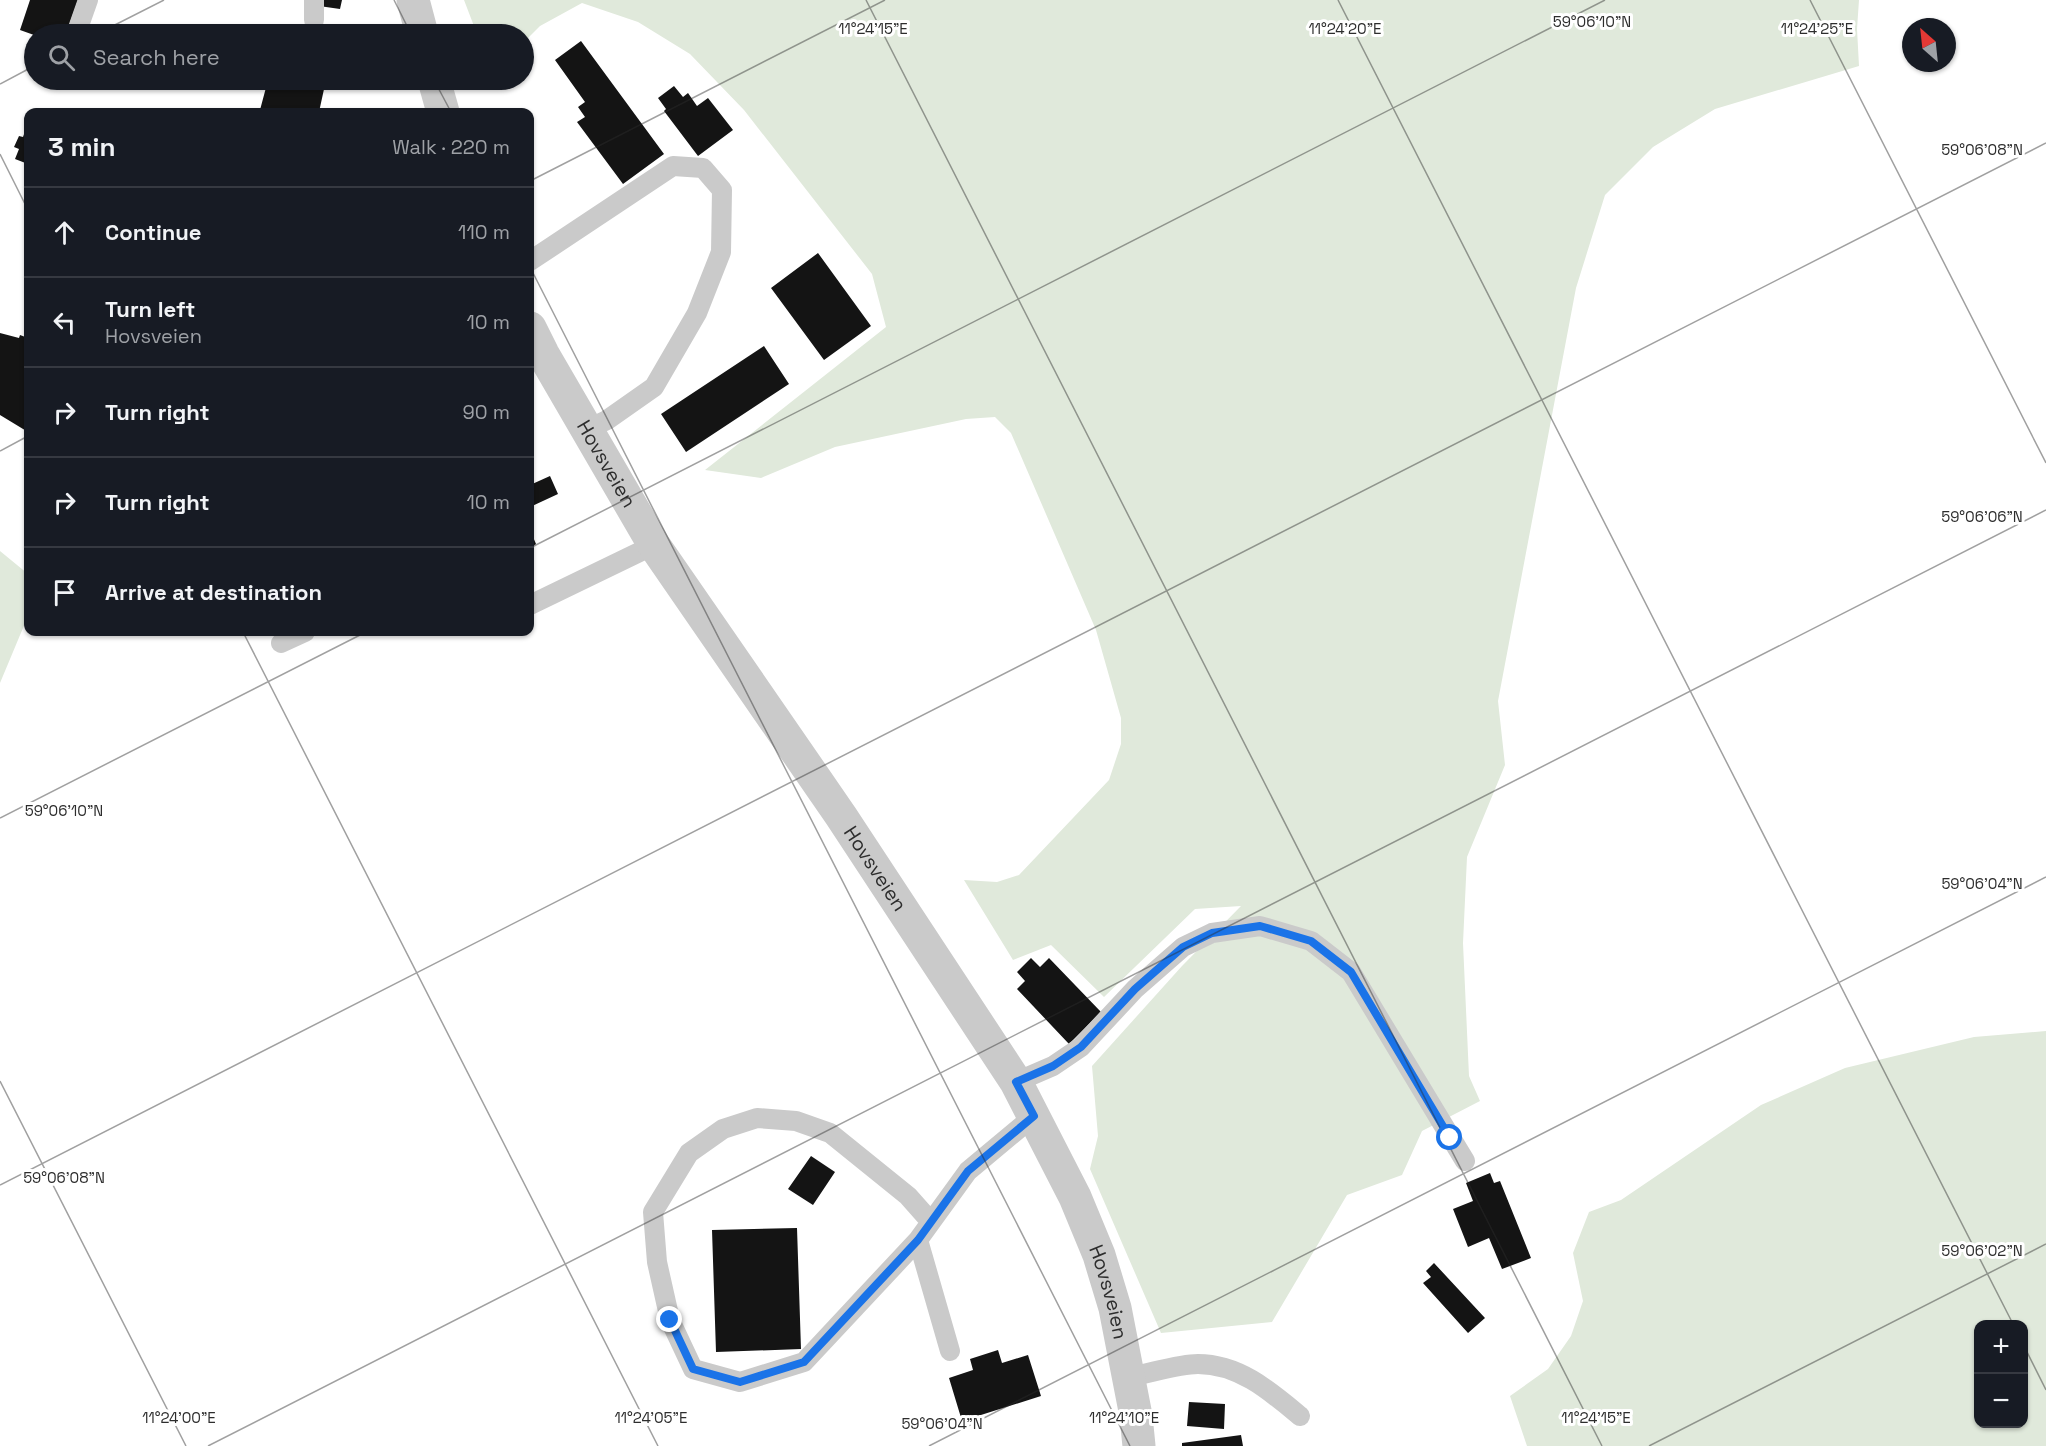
<!DOCTYPE html>
<meta charset="utf-8">
<style>
:root{--surface:#171b24;--page:#242831;--text:#f1f3f6;--muted:#9ea1a6;--line:#363941}
body{margin:0;font-family:"Space Grotesk",sans-serif;background:var(--page);color:var(--text)}
.controls{position:absolute;right:18px;bottom:18px;display:grid;overflow:hidden;border-radius:12px;box-shadow:0 2px 4px #0004}
.controls button{width:54px;height:54px;display:grid;place-items:center;padding:0;border:0;border-bottom:2px solid var(--line);background:var(--surface);color:var(--text);font:30px sans-serif}
.compass{position:absolute;left:1902px;top:18px;width:54px;height:54px;border-radius:50%;background:var(--surface);box-shadow:0 2px 4px #0004;rotate:333deg}
.stop{position:absolute;width:18px;height:18px;margin:-14px;border:4px solid #1a73e8;border-radius:50%;background:#fff}
.stop.end{background:#1a73e8;border-color:#fff;box-shadow:0 2px 6px #0008}
.list{margin:0;padding:0;list-style:none}
h2{display:flex;justify-content:space-between;align-items:center;height:78px;margin:0;padding:0 24px;font-size:26px}
h2 small{font-size:20px;font-weight:400;color:var(--muted)}
.list li{display:grid;grid-template-columns:39px 1fr auto;gap:18px;align-items:center;box-sizing:border-box;height:90px;padding:0 24px;border-top:2px solid var(--line)}
.list b{display:block;font-size:22px;white-space:nowrap}
.list p{margin:0;font-size:20px;white-space:nowrap;color:var(--muted)}
.list em{font-size:20px;font-style:normal;color:var(--muted)}
.icon{flex:none;width:33px;height:33px;fill:none;stroke:currentColor;stroke-width:2;stroke-linecap:round;stroke-linejoin:round}
.map{position:relative;flex:none;width:2046px;height:1446px;overflow:hidden}
.search{position:absolute;background:var(--surface);box-shadow:0 2px 4px #0004;left:24px;top:24px;width:510px;height:66px;display:flex;align-items:center;gap:15px;box-sizing:border-box;padding:0 21px;border-radius:33px;color:var(--muted);font-size:22px}
.panel{position:absolute;background:var(--surface);box-shadow:0 2px 4px #0004;left:24px;top:108px;width:510px;height:528px;border-radius:12px}
.map>svg:first-child{display:block}
</style>
<div class="map">
<svg width="2046" height="1446" viewBox="0 0 2046 1446">
<rect width="100%" height="100%" fill="#fff"/>
<path fill="#e0e9db" fill-rule="evenodd" d="M464,0H1859L1857,29L1859,66L1715,109L1653,147L1605,195L1576,288L1498,701L1505,765L1467,857L1463,943L1469,1076L1480,1101L1422,1131L1402,1175L1347,1195L1272,1322L1161,1333L1090,1169L1098,1136L1092,1066L1182,966L1241,906L1195,909L1104,997L1051,945L1013,960L964,880L997,882L1019,875L1109,780L1121,744V718L1096,630L1011,433L995,417L966,419L835,447L761,478L705,470L886,327L872,274L744,110L690,54L638,22L582,3L540,26L524,42V34H477Z
M0,551L28,574V616L0,683Z
M2046,1031V1446H1527L1510,1396L1548,1369L1571,1336L1583,1301L1573,1253L1589,1212L1621,1200L1761,1105L1845,1068L1974,1037ZM1978,1324H2024V1424H1978Z"/>
<path fill="#141414" d="M30,0H78L66,34L34,35L20,30Z
M320,0H342L340,9L319,6Z
M581,41L664,154L623,184L577,122L585,117L578,107L585,102L555,60Z
M268,80H326L319,112H270L260,110Z
M674,86L683,97L688,93L697,106L708,98L733,130L698,156L664,111L666,109L658,98Z
M28,123V164L15,159L19,149L14,147L19,136L23,137Z
M818,253L871,326L824,360L771,288Z
M0,333L19,338L20,335L28,338V432L0,415Z
M764,346L789,384L686,452L661,414Z
M550,476L558,494L530,507V485Z
M530,530L536,544L530,548Z
M1031,958L1040,967L1049,958L1101,1012L1069,1044L1017,989L1025,981L1017,972Z
M811,1156L835,1172L813,1205L788,1189Z
M1490,1173L1494,1183L1500,1181L1531,1258L1502,1269L1489,1238L1468,1247L1453,1209L1473,1201L1466,1183Z
M797,1228L801,1349L716,1352L712,1230Z
M1434,1263L1485,1318L1468,1333L1423,1283L1431,1277L1426,1271Z
M998,1350L1002,1363L1028,1355L1041,1396L962,1421L949,1378L973,1370L970,1359Z
M1189,1402L1225,1404L1224,1429L1187,1426Z
M1241,1435L1243,1446H1182V1443Z"/>
<g fill="none" stroke-linecap="round" stroke-linejoin="round">
<path stroke="#cacaca" stroke-width="20" d="M314,20V0
M76,34L88,0
M530,261L673,166L703,168L722,190L721,252L697,313L654,387L607,420L586,430
M530,605L654,545
M281,643L305,632
M1016,1082L1053,1066L1081,1047L1135,989L1183,947L1212,933L1260,926L1311,941L1351,972L1465,1161
M931,1222L908,1196L830,1133L796,1121L757,1118L723,1129L689,1153L653,1212L657,1262L670,1320L693,1369L740,1382L804,1362L918,1240L968,1171L1034,1116
M918,1240L950,1351
M1128,1377C1148,1374 1178,1364 1198,1364C1239,1364 1270,1391 1300,1416"/>
<g stroke="#cacaca" stroke-width="33">
<path d="M413,0L422,34"/>
<path d="M434,80L443,112"/>
<path id="s1" d="M530,328L543,354L654,545L841,816L1016,1082L1075,1197L1099,1255L1115,1308L1136,1416L1139,1446"/>
</g>
</g>
<g fill="none" stroke-linecap="round" stroke-linejoin="round">
<path stroke="#1a73e8" stroke-width="8" d="M670,1320L693,1369L740,1382L804,1362L918,1240L968,1171L1034,1116L1016,1082L1053,1066L1081,1047L1135,989L1183,947L1212,933L1260,926L1311,941L1351,972L1450,1138"/>
</g>
<path fill="none" stroke="#2d2d2d" stroke-width="1.5" stroke-opacity="0.45" d="M394,0L411,34M866,0L1602,1446M1338,0L2013,1324M1810,0L2046,463M97,34L164,0M434,80L451,112M0,84L34,66M0,154L28,210M530,181L885,0M530,267L1130,1446M0,451L28,436M530,548L1605,0M243,632L658,1446M0,818L366,632M0,1081L186,1446M0,1185L2046,143M2024,1346L2046,1390M208,1446L2046,510M929,1446L2046,877M1649,1446L2046,1244"/>
<g text-anchor="middle" stroke-width="6" stroke-linejoin="round" paint-order="stroke">
<g font-size="20" fill="#2d2d2d" stroke="#fff">
<text dy="7" stroke="none"><textPath href="#s1" startOffset="156">Hovsveien</textPath></text>
<text dy="7" stroke="none"><textPath href="#s1" startOffset="642">Hovsveien</textPath></text>
<text dy="7" stroke="none"><textPath href="#s1" startOffset="1128">Hovsveien</textPath></text>
</g>
</g>
<g font-size="15" text-anchor="middle" fill="#2d2d2d" stroke="#fff" stroke-width="6" stroke-linejoin="round" paint-order="stroke">
<text x="1592" y="27">59°06'10"N</text>
<text x="873" y="34">11°24'15"E</text>
<text x="1345" y="34">11°24'20"E</text>
<text x="1817" y="34">11°24'25"E</text>
<text x="1982" y="155">59°06'08"N</text>
<text x="1982" y="522">59°06'06"N</text>
<text x="64" y="816">59°06'10"N</text>
<text x="1982" y="889">59°06'04"N</text>
<text x="64" y="1183">59°06'08"N</text>
<text x="1982" y="1256">59°06'02"N</text>
<text x="179" y="1423">11°24'00"E</text>
<text x="651" y="1423">11°24'05"E</text>
<text x="1124" y="1423">11°24'10"E</text>
<text x="1596" y="1423">11°24'15"E</text>
<text x="942" y="1429">59°06'04"N</text>
</g>
</svg>
<div class="controls">
<button>+</button>
<button>−</button>
</div>
<svg class="compass" viewBox="-18 -18 36 36"><path d="M0-13l5 13h-10z" fill="#e53935"/><path d="M0 13l5-13h-10z" fill="#9ea1a6"/></svg>
<div class="stop" style="left:1450px;top:1138px"></div>
<div class="stop end" style="left:670px;top:1320px"></div>
<div class="search"><svg class="icon" aria-label="search" viewBox="0 0 24 24"><circle cx="10" cy="10" r="6"/><path d="M15 15l6 6"/></svg>Search here</div>
<section class="panel">
<h2>3 min<small>Walk · 220 m</small></h2>
<ul class="list">
<li><svg class="icon" aria-label="ahead" viewBox="0 0 24 24"><path d="M12 20V5M6 11l6-6 6 6"/></svg><div><b>Continue</b></div><em>110 m</em></li>
<li><svg class="icon" aria-label="left" viewBox="0 0 24 24"><path d="M17 20v-9H6M10 6l-5 5 5 5"/></svg><div><b>Turn left</b><p>Hovsveien</p></div><em>10 m</em></li>
<li><svg class="icon" aria-label="right" viewBox="0 0 24 24"><path d="M7 20v-9h11M14 6l5 5-5 5"/></svg><div><b>Turn right</b></div><em>90 m</em></li>
<li><svg class="icon" aria-label="right" viewBox="0 0 24 24"><path d="M7 20v-9h11M14 6l5 5-5 5"/></svg><div><b>Turn right</b></div><em>10 m</em></li>
<li><svg class="icon" aria-label="arrive" viewBox="0 0 24 24"><path d="M6 21V4h12l-3 4 3 4H6"/></svg><div><b>Arrive at destination</b></div></li>
</ul>
</section>
</div>
